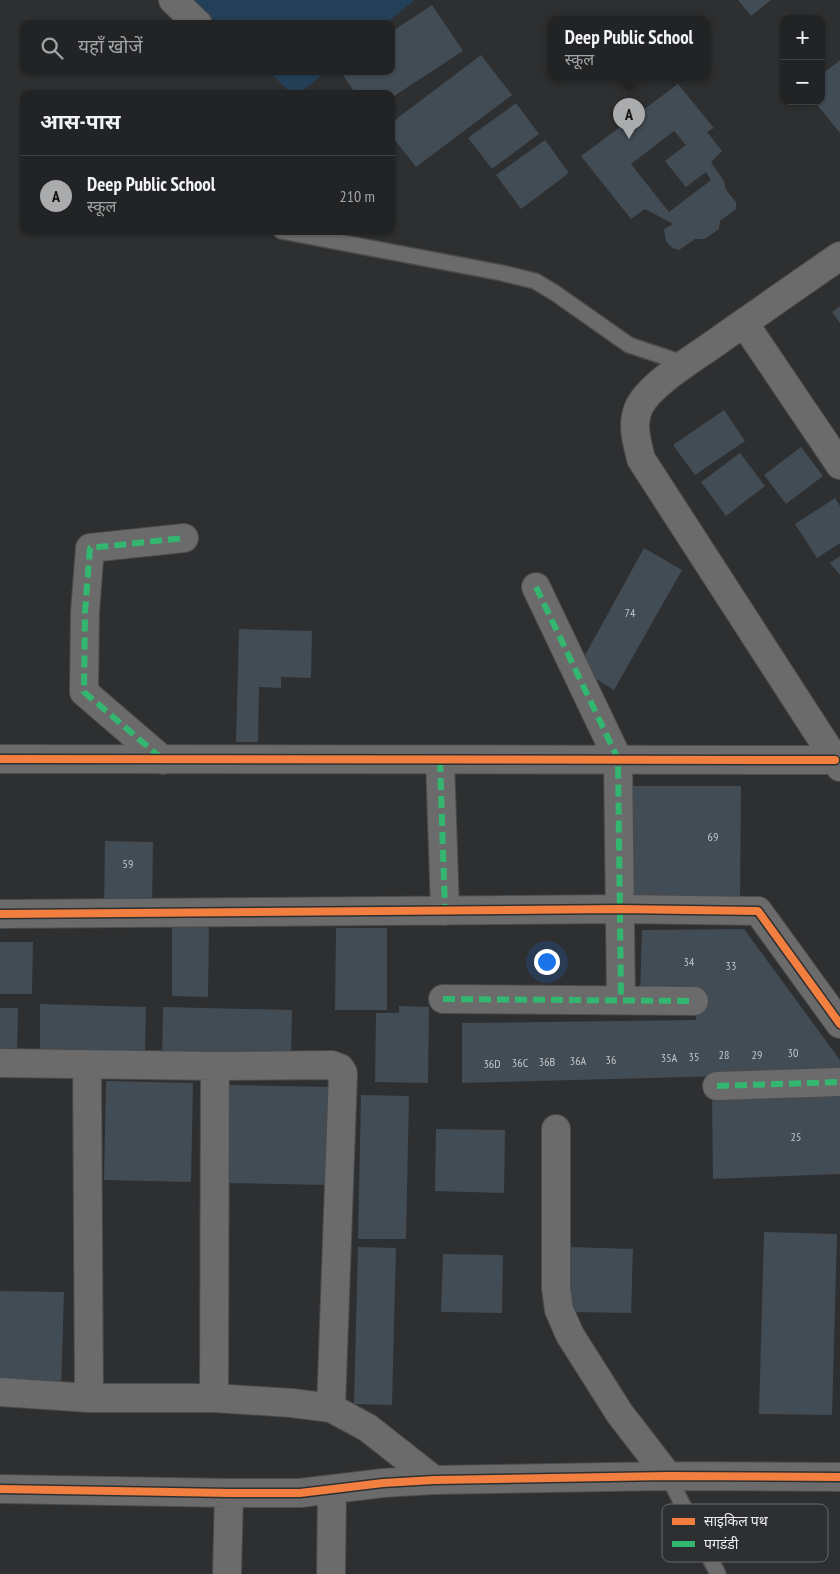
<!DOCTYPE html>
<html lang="hi">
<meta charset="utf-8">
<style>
:root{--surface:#222324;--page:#2a2b2c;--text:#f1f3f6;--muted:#a2a4a6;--line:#3f4041;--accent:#aaabad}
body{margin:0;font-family:"PT Sans Narrow","Noto Sans Devanagari",sans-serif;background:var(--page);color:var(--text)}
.controls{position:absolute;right:15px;top:15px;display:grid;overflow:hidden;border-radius:10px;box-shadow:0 1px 4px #0004}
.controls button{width:45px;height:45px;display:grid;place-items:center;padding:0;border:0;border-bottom:1px solid var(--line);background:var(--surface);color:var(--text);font:25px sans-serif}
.you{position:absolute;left:546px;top:961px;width:18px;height:18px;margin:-12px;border:4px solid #fff;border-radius:50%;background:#1a73e8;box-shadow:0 0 0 8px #1a73e833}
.badge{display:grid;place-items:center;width:32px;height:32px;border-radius:50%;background:var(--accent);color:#111;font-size:16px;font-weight:700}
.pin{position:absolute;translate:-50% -41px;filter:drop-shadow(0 1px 2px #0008)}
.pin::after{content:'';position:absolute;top:26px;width:18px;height:15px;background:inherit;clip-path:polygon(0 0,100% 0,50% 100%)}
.popup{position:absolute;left:548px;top:16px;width:162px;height:65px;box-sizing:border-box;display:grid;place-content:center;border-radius:10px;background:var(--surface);filter:drop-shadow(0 1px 4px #0005);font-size:16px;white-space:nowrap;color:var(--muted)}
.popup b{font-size:19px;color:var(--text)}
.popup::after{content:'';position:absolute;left:50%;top:100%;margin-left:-10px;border:10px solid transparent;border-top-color:var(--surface)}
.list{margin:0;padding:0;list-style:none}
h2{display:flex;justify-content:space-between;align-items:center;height:65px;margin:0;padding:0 20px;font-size:21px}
h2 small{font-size:16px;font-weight:400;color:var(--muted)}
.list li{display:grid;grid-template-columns:32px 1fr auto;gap:15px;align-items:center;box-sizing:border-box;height:80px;padding:0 20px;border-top:1px solid var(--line)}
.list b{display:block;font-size:19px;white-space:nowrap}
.list p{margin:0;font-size:16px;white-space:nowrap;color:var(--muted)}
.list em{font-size:16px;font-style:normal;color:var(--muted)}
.icon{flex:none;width:28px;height:28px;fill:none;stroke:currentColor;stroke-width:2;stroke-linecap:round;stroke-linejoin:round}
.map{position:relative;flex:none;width:840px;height:1574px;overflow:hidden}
.search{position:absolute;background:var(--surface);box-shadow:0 1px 4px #0004;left:20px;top:20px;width:375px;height:55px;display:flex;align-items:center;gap:12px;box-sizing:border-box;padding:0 18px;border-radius:10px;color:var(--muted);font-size:19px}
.panel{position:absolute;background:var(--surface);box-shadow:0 1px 4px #0004;left:20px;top:90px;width:375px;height:145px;border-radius:10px}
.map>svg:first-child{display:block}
</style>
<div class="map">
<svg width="840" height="1574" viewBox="0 0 840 1574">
<rect width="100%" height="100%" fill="#2e2f30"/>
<path fill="#244058" d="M193,0H415L385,24H218Z
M268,71H327L299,94H292Z"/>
<path fill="#424c54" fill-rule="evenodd" d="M738,0H771L751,16Z
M432,5L463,51L391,98V94H356L340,71H391V32Z
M481,55L512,95L416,167L391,135V123Z
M840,60V133L814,101H821V75Z
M678,84L714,128L707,132L722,151L711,162L724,181L726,190L736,202V209L720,221L719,229L705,239H695L679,250L672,248L666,241L664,229L673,224L645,209L631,219L581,156ZM674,131L686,145L665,161L686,187L706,172L711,180L669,212L631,164Z
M516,103L539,134L492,169L468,138Z
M545,140L569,173L521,209L496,175Z
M840,306V323L832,312Z
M724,410L745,441L695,475L673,445Z
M801,447L823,476L786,504L764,475Z
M740,453L765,486L726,516L701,482Z
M835,498L840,506V543L817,558L795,524Z
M644,548L682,570L614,690L578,668Z
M840,556V575L830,563Z
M239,629L312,631L311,678L281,677V688L259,687L258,742H236Z
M626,786H741L740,903L626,902Z
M105,841L153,842L152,909H104Z
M172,924L209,925L208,997L172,996Z
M336,928H387V1010H335Z
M744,929L840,1060V1073L462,1083V1023L696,1020L697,995H640L642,930Z
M0,942H33L32,994H0Z
M40,1004L146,1007L145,1053L40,1051Z
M399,1006L429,1007L428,1083L375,1082L376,1013H399Z
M163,1007L292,1010L291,1061L162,1058Z
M0,1008H18L17,1057L0,1056Z
M106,1081L193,1083L191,1182L104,1180Z
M230,1085L330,1087L328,1185L228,1183Z
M840,1094V1174L713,1179L712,1098Z
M361,1095L409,1096L406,1239H358Z
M436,1129L505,1130L504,1193L435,1191Z
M764,1232L837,1234L832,1415L759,1414Z
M358,1247L396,1248L392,1405L354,1404Z
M570,1247L633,1249L631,1313L569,1312Z
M443,1254L503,1255L502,1313L441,1312Z
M0,1291L64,1292L61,1392L0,1391Z"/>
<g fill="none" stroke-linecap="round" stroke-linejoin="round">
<g stroke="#4a4b4c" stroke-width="18">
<path id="lane" d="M281,231L502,273L535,281L555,293L629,345L686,364
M668,1476L718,1574"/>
</g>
<g stroke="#4a4b4c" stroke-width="30">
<path id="street" d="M173,0L198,24
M840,256C799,284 758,313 718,341C696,357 651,383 639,407C631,424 637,442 641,459L840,767
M744,323L840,465
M536,587L618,759L621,1000
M0,759L835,760
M163,760L84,692L85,612L90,548L184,538
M440,760L445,911
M0,914L620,909L758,911L840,1024
M443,999L694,1001
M0,1063L215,1066L332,1065L340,1068L343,1073L331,1408
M87,1064L89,1398
M717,1086L840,1082
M556,1129V1288L559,1310L570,1335L620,1414L668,1476
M0,1392L89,1398H214L292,1403L331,1408L368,1428L434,1480
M214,1398L215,1066
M0,1489L229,1493H300L383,1483L434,1480L668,1476L840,1477
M227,1574L229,1493
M331,1574L332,1490"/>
</g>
<use href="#lane" stroke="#6b6b6c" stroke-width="15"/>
<use href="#street" stroke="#6b6b6c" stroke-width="28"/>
<path stroke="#33b770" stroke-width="6" stroke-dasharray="12 6" stroke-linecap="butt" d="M536,587L618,759L621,1000
M161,758L84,692L85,612L90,548L184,538
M440,760L445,911
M443,999L694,1001
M717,1086L840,1082"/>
<g stroke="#2d2f31" stroke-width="11">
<path id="cycleway" d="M0,759L835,760
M0,914L620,909L758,911L840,1024
M0,1489L229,1493H300L383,1483L434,1480L668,1476L840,1477"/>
</g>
<use href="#cycleway" stroke="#f27e40" stroke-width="8"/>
</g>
<g text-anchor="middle" stroke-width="4" stroke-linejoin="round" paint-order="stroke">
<g font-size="12" fill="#c2c6c9">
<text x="630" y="617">74</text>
<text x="713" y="841">69</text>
<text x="128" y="868">59</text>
<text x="689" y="966">34</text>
<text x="731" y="970">33</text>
<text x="793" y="1057">30</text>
<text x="724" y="1059">28</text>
<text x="757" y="1059">29</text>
<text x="694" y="1061">35</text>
<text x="669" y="1062">35A</text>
<text x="611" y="1064">36</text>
<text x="578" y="1065">36A</text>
<text x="547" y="1066">36B</text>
<text x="520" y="1067">36C</text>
<text x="492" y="1068">36D</text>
<text x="796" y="1141">25</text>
</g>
</g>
<rect x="662" y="1504" width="166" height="58" rx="8" fill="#2d2f31" stroke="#67686a" stroke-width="1"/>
<rect x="672" y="1518" width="23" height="7" fill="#f27e40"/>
<rect x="672" y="1541" width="23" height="6" fill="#33b770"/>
<g font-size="14" fill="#edeef0">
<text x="704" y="1526">साइकिल पथ</text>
<text x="704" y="1549">पगडंडी</text>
</g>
</svg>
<div class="controls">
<button>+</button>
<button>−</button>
</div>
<div class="you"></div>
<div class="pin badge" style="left:629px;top:139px">A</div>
<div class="popup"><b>Deep Public School</b>स्कूल</div>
<div class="search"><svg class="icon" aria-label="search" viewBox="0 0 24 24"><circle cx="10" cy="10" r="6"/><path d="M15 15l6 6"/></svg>यहाँ खोजें</div>
<section class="panel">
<h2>आस-पास<small></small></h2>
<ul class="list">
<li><span class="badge">A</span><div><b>Deep Public School</b><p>स्कूल</p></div><em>210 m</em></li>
</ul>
</section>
</div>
